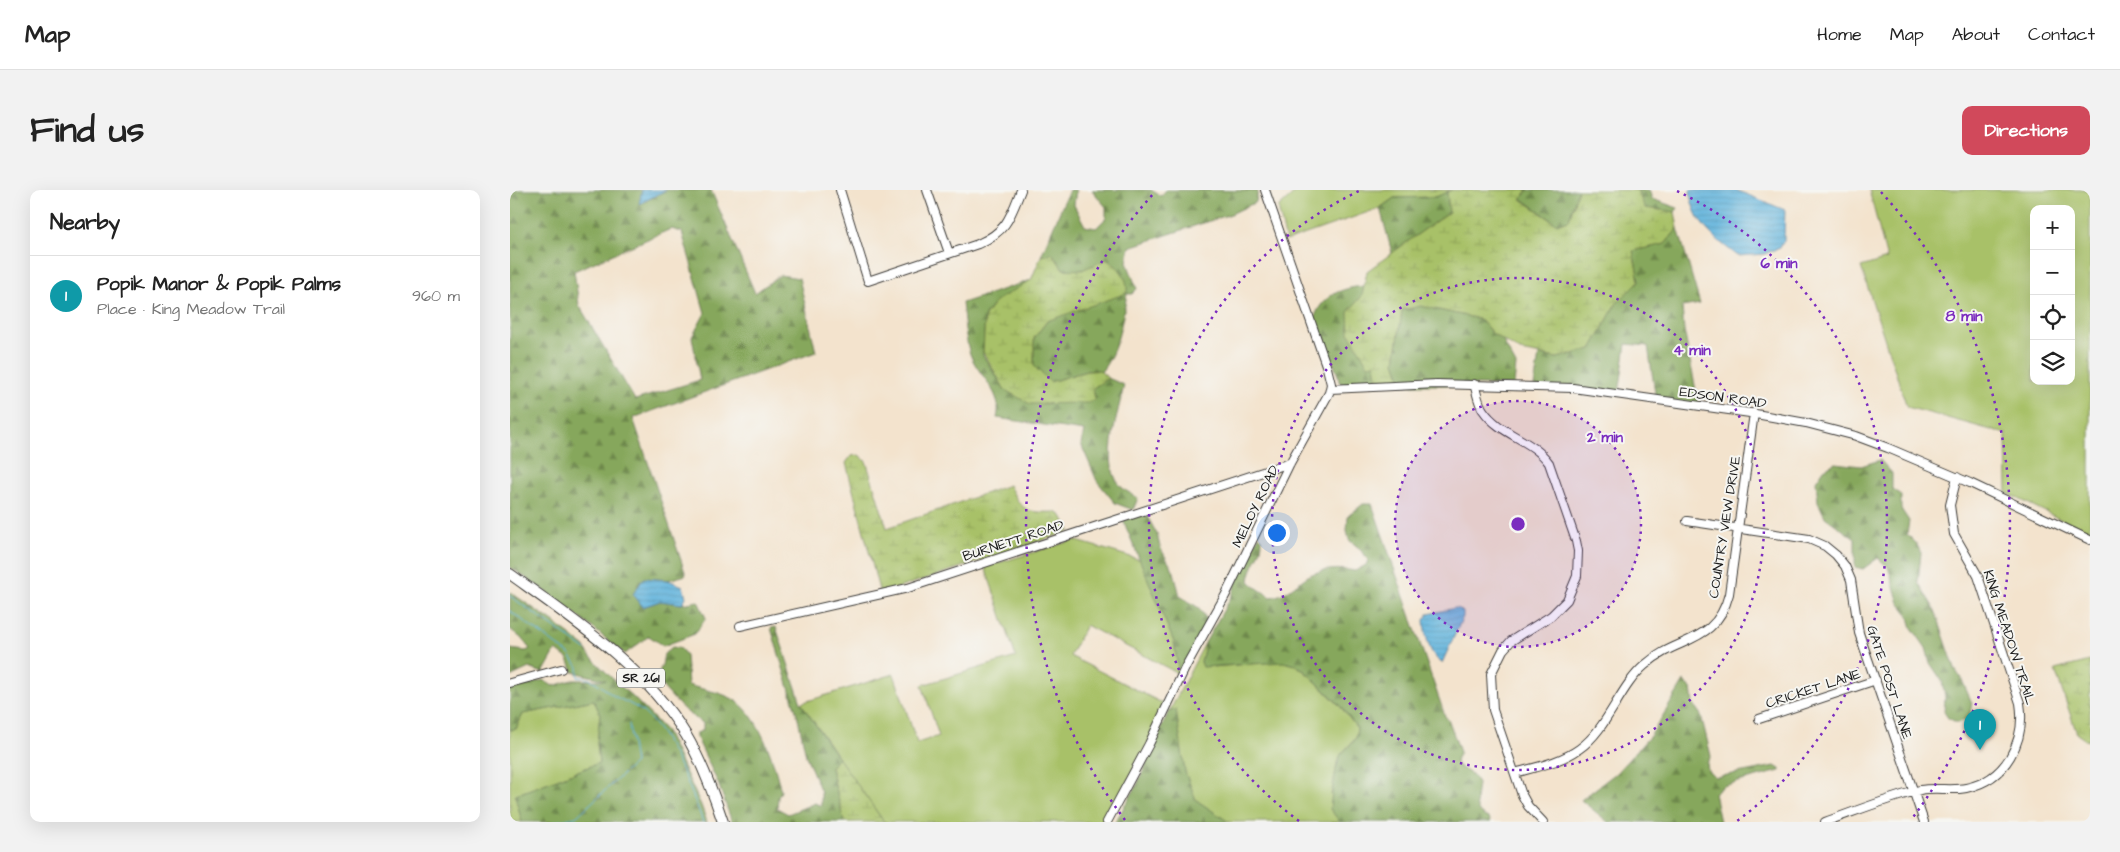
<!DOCTYPE html>
<meta charset="utf-8">
<style>
:root{--surface:#fff;--page:#f2f2f2;--text:#222;--muted:#767676;--line:#e0e0e0;--accent:#d1495b}
body{margin:0;font-family:"Architects Daughter",sans-serif;background:var(--page);color:var(--text)}
.controls{position:absolute;right:15px;top:15px;display:grid;overflow:hidden;border-radius:10px;box-shadow:0 5px 20px #0002}
.controls button{width:45px;height:45px;display:grid;place-items:center;padding:0;border:0;border-bottom:1px solid var(--line);background:var(--surface);color:var(--text);font:25px sans-serif}
.you{position:absolute;left:766px;top:342px;width:18px;height:18px;margin:-12px;border:4px solid #fff;border-radius:50%;background:#1a73e8;box-shadow:0 0 0 8px #1a73e833}
.badge{display:grid;place-items:center;width:32px;height:32px;border-radius:50%;background:var(--accent);color:#fff;font-size:16px;font-weight:700}
.pin{position:absolute;translate:-50% -41px;filter:drop-shadow(0 1px 2px #0008)}
.pin::after{content:'';position:absolute;top:26px;width:18px;height:15px;background:inherit;clip-path:polygon(0 0,100% 0,50% 100%)}
.list{margin:0;padding:0;list-style:none}
h2{display:flex;justify-content:space-between;align-items:center;height:65px;margin:0;padding:0 20px;font-size:21px}
h2 small{font-size:16px;font-weight:400;color:var(--muted)}
.list li{display:grid;grid-template-columns:32px 1fr auto;gap:15px;align-items:center;box-sizing:border-box;height:80px;padding:0 20px;border-top:1px solid var(--line)}
.list b{display:block;font-size:19px;white-space:nowrap}
.list p{margin:0;font-size:16px;white-space:nowrap;color:var(--muted)}
.list em{font-size:16px;font-style:normal;color:var(--muted)}
.icon{flex:none;width:28px;height:28px;fill:none;stroke:currentColor;stroke-width:2;stroke-linecap:round;stroke-linejoin:round}
.map{position:relative;flex:none;width:1580px;height:632px;overflow:hidden;border-radius:10px}
header{display:flex;align-items:center;gap:30px;box-sizing:border-box;height:70px;padding:0 25px;background:var(--surface);border-bottom:1px solid var(--line)}
header strong{font-size:24px}
nav{display:flex;gap:28px;margin-inline-start:auto;font-size:18px}
.intro{display:flex;align-items:center;justify-content:space-between;box-sizing:border-box;height:120px;padding:0 30px}
h1{margin:0;font-size:35px}
.button{padding:12px 22px;border-radius:10px;background:var(--accent);color:#fff;font-size:18px;font-weight:700}
main{display:flex;gap:30px;padding:0 30px}
aside{flex:1;background:var(--surface);border-radius:10px;box-shadow:0 5px 20px #0002}
.map>svg:first-child{display:block}
</style>
<header>
<strong>Map</strong>
<nav><a>Home</a><a>Map</a><a>About</a><a>Contact</a></nav>
</header>
<div class="intro"><h1>Find us</h1><a class="button">Directions</a></div>
<main>
<aside>
<h2>Nearby<small></small></h2>
<ul class="list">
<li><span class="badge" style="background:#0f9aa8">1</span><div><b>Popik Manor &amp; Popik Palms</b><p>Place · King Meadow Trail</p></div><em>960 m</em></li>
</ul>
</aside>
<div class="map">
<svg width="1580" height="632" viewBox="0 0 1580 632">
<defs>
<pattern id="forest-firs" width="22" height="20" patternUnits="userSpaceOnUse" patternTransform="scale(1.25)"><rect width="22" height="20" fill="#86a75c"/><path d="M5 1l3.5 6h-7zM16 11l3.5 6h-7z" fill="#6d874b"/></pattern>
<pattern id="wetland-marsh" width="20" height="14" patternUnits="userSpaceOnUse" patternTransform="scale(1.25)"><rect width="20" height="14" fill="#a8c167"/><path d="M1 5h8M5 5V1M11 12h8M15 12V8" fill="none" stroke="#90a559"/></pattern>
<pattern id="water-rules" width="6" height="5" patternUnits="userSpaceOnUse" patternTransform="scale(1.25)"><rect width="6" height="5" fill="#60b3dc"/><path d="M0 2.5h6" fill="none" stroke="#5399bc"/></pattern>
</defs>
<rect width="100%" height="100%" fill="#f6f6f2"/>
<filter id="ink" filterUnits="userSpaceOnUse"><feTurbulence type="fractalNoise" baseFrequency=".02" numOctaves="2"/><feDisplacementMap in="SourceGraphic" scale="10" xChannelSelector="R" yChannelSelector="G"/><feConvolveMatrix kernelMatrix="1 2 1 2 8 2 1 2 1" color-interpolation-filters="sRGB"/></filter>
<filter id="wash" filterUnits="userSpaceOnUse"><feTurbulence type="fractalNoise" baseFrequency=".0096" numOctaves="4" result="noise"/><feDisplacementMap in="SourceGraphic" scale="20" xChannelSelector="R" yChannelSelector="G"/><feGaussianBlur stdDeviation="1.12" result="paint"/><feColorMatrix in="noise" values="0 0 0 0 0 0 0 0 0 0 0 0 0 0 0 0 0 1.4 0 .05"/><feComposite in="paint" operator="in"/></filter>
<g filter="url(#wash)">
<rect width="100%" height="100%" fill="#f3e3cd"/>
<path fill="#a8c167" stroke="#626e42" fill-rule="evenodd" d="M788,0H942L926,7L884,8L870,18L776,51L769,22V17Z
M1359,0H1580V344L1497,303L1496,244L1397,217L1351,77L1377,69ZM1524,19H1561V191H1524Z
M564,350L631,370L664,452L669,484L576,435L560,466L658,516L597,632H374L332,573L291,513L384,484L407,553L429,546L412,495L506,467L475,377Z
M696,451L691,472L704,477L773,471L786,475L801,487L830,516L847,538L846,548L832,563L827,572L825,591L821,604L830,632H718L686,610L675,582L669,543L659,522Z
M84,510L90,524L87,553L89,573L5,605L12,632H0V540L6,539L13,524Z"/>
<path fill="url(#forest-firs)" stroke="#51623c" fill-rule="evenodd" d="M0,0H132L130,14L156,0H201L245,103L270,85L289,88L306,162L123,228L176,385L158,390L134,388L133,417L150,411L172,414L188,411L196,428L185,444L153,456L139,446L115,464L44,407L0,377ZM161,39L172,42L195,123L182,147L190,190L125,210L69,115L64,81Z
M559,0H566L564,15L575,36L586,38L596,28V17L582,0H641L651,6L656,0L748,1L746,12L721,24L620,57L617,72L627,99L622,104H617C612,131 609,159 591,182L588,180L577,181L540,192L524,176V148L537,131L555,124L597,70L572,80L553,79L542,63L531,66Z
M1018,0H1068L1059,30L1047,34L1011,8Z
M1127,0H1139L1142,9L1168,18L1165,22L1135,18Z
M937,2L939,22L882,63L870,18L884,8L926,7Z
M1168,38L1190,114L1172,117L1174,140L1189,216L1146,210L1138,156L1116,154L1109,204L1024,196L1029,165L1047,168L1081,159L1106,114L1129,91L1123,61L1155,54Z
M521,90L486,111L475,125L473,165L495,200L583,198L598,188L614,195C609,221 591,271 609,294C613,300 622,304 628,308L623,320L605,313L587,291L571,254L574,241L487,228C494,202 468,186 460,164C455,148 454,129 452,113Z
M854,96L852,106L838,122L865,174L868,194L836,196L829,192L828,185L804,129C812,105 831,98 854,96Z
M911,116L970,129L983,144L992,149L1006,175L1004,195H893L885,172L892,120Z
M1370,270L1382,283V299L1391,305V319L1399,331L1397,344L1406,353L1411,363L1408,392L1425,420L1445,479L1452,490L1462,513L1459,528L1448,533L1438,528L1434,522L1435,507L1432,491L1420,473L1416,458L1402,438L1398,424L1389,413L1378,377L1368,368L1353,379L1345,377V349L1315,327L1308,312L1306,291L1314,279L1325,273L1351,276Z
M853,314H862L935,526L939,531L950,562L946,570L947,575L964,586L968,593C967,607 961,623 979,628L981,632H830L820,619C821,608 826,570 832,563C837,558 842,554 846,548L847,538L830,515L796,482L786,475L773,472L693,477L691,472L696,451L721,407L732,377L749,346L752,349C753,365 740,375 739,391C745,398 753,401 760,407C776,406 785,394 798,386C810,379 831,378 845,381L856,375L858,370L849,358L839,350L837,340L838,326Z
M636,324L647,344L650,357L664,382L670,406L689,418L700,434L669,484L664,452L613,330Z
M0,402L42,431L75,457L79,465L105,491L126,510L156,541L191,615L197,632H12L5,605L89,573L87,553L90,524L84,510L13,524L6,539L0,540V499L33,490L43,496L62,490H96L63,482L58,469L46,460L33,483L19,478L0,487V459L16,461L20,459L11,448L0,439Z
M266,437L291,513L328,568L321,578L334,632H222L208,593L185,544L193,540V533C174,523 160,505 146,489L152,475L154,464L162,457L170,458L176,465L178,495C193,500 208,501 223,509C250,524 264,572 271,601L268,607L267,618L278,624L305,613L311,616V602L296,566L288,528L261,438Z
M1174,491L1181,498L1183,514L1191,525L1201,566L1197,573L1198,581L1206,587L1265,576L1270,579V581L1213,596L1204,603L1210,632H1098L1071,610L1106,583L1141,545Z
M666,519L675,582L686,610L719,632H605L626,597L636,575L642,555L659,522Z"/>
<path fill="url(#wetland-marsh)" stroke="#626e42" d="M942,0H1018L1011,9L1047,34L1059,30L1068,0H1127L1135,18L1165,22L1168,38L1155,54L1123,61L1129,91L1106,114L1081,159L1047,168L1010,161L983,144L970,129L911,116L892,120L885,172L892,193L868,194L865,174L858,175L839,143L838,122L852,106L857,81L939,22L937,2Z
M542,63L553,79L572,80L597,69C610,78 618,87 617,103L537,131L524,148V176L540,192L577,181L589,180L598,188L583,198L585,210L578,213L520,214L495,200L473,162L475,126L486,111L521,90L531,66Z
M349,265L356,271L377,338L499,295C512,322 517,323 546,322L552,326L560,341L370,404L336,273L341,266Z
M1580,471V549L1577,551L1567,544L1545,480Z
M328,568L332,573L374,632H334L321,577Z"/>
<path fill="url(#water-rules)" stroke="#3e687c" d="M132,0H156L129,14Z
M1180,0H1226L1275,20L1274,50L1270,58L1254,64L1228,66C1204,48 1182,32 1180,0Z
M134,388L158,390L173,396L176,407L172,414L150,411L133,417L123,404Z
M945,418L950,419L953,422V427L932,473C919,466 915,444 914,430L918,424Z"/>
<g fill="none" stroke-linecap="round" stroke-linejoin="round">
<path stroke="#60b3dc" stroke-width="1" d="M0,406L76,460
M0,421L59,464L68,477V487C84,487 91,497 104,506C113,511 124,515 132,521C158,542 182,600 193,632
M43,632L66,627L125,573L119,534"/>
</g>
</g>
<g filter="url(#ink)">
<g fill="none" stroke-linecap="round" stroke-linejoin="round">
<g stroke="#3c3a37" stroke-width="10">
<path id="minor" d="M330,0L358,91L468,54C497,41 500,28 511,0
M417,0L439,63
M964,194C967,203 968,213 973,220C990,245 1022,249 1039,273L1066,351L1068,361L1067,386L1057,410L1041,426L1001,451L993,460L981,484L983,520L1012,605L1018,616L1033,632
M820,199L927,194L1063,198L1240,223L1296,233L1346,246L1378,258L1460,293L1580,350
M1177,331L1299,349L1315,356L1326,365L1335,376L1341,390L1349,443L1414,632
M230,436L398,398L780,273
M0,493L51,479
M1249,529L1366,490
M1005,583C1026,577 1051,572 1069,559C1098,539 1109,497 1135,475C1167,446 1206,455 1219,404L1244,223
M597,632L639,554L676,476L715,406L780,273L819,203L821,194L817,178L755,0
M1315,632C1346,621 1378,608 1410,600C1425,597 1441,601 1456,598C1496,590 1516,551 1510,513L1468,386L1444,344L1440,315L1447,287"/>
</g>
<g stroke="#3c3a37" stroke-width="12">
<path id="major" d="M0,384C64,430 134,476 176,545C192,572 203,602 213,632"/>
</g>
<use href="#minor" stroke="#fff" stroke-width="8"/>
<use href="#major" stroke="#fff" stroke-width="10"/>
</g>
</g>
<circle cx="1008" cy="334" r="123" fill="#7b2cbf" fill-opacity=".12"/>
<g fill="none" stroke="#7b2cbf" stroke-width="2.5" stroke-dasharray="2.5 5">
<circle cx="1008" cy="334" r="123"/>
<circle cx="1008" cy="334" r="246"/>
<path d="M789 631A369 369 0 0 1 849 1M1167 1A369 369 0 0 1 1227 631"/>
<path d="M615 630A492 492 0 0 1 645 2M1371 2A492 492 0 0 1 1401 630"/>
</g>
<g text-anchor="middle" stroke-width="4" stroke-linejoin="round" paint-order="stroke">
<rect fill="#f6f6f2" stroke="#5d5d5c" stroke-width="1" x="107" y="478.5" width="48" height="19" rx="4"/>
<g font-size="12" font-weight="bold" fill="#1c1c1c">
<text x="131" y="492">SR 261</text>
</g>
<g font-size="14" fill="#1c1c1c" stroke="#f6f6f2">
<text transform="translate(1213 207) rotate(8)" y="5">EDSON ROAD</text>
<text transform="translate(745 316) rotate(-64)" y="5">MELOY ROAD</text>
<text transform="translate(1214 337) rotate(-81)" y="5">COUNTRY VIEW DRIVE</text>
<text transform="translate(503 350) rotate(-18)" y="5">BURNETT ROAD</text>
<text transform="translate(1500 447) rotate(72)" y="5">KING MEADOW TRAIL</text>
<text transform="translate(1380 492) rotate(72)" y="5">GATE POST LANE</text>
<text transform="translate(1303 498) rotate(-18)" y="5">CRICKET LANE</text>
</g>
</g>
<circle cx="1008" cy="334" r="8" fill="#7b2cbf" stroke="#f6f6f2" stroke-width="2.5"/>
<g font-size="15" text-anchor="middle" font-weight="bold" fill="#7b2cbf" stroke="#f6f6f2" stroke-width="4" stroke-linejoin="round" paint-order="stroke">
<text x="1269" y="78">6 min</text>
<text x="1454" y="131">8 min</text>
<text x="1182" y="165">4 min</text>
<text x="1095" y="252">2 min</text>
</g>
</svg>
<div class="controls">
<button>+</button>
<button>−</button>
<button><svg class="icon" aria-label="locate" viewBox="0 0 24 24"><circle cx="12" cy="12" r="6"/><path d="M12 2v4M12 18v4M2 12h4M18 12h4"/></svg></button>
<button><svg class="icon" aria-label="layers" viewBox="0 0 24 24"><path d="M12 4l9 5-9 5-9-5zM3 14l9 5 9-5"/></svg></button>
</div>
<div class="you"></div>
<div class="pin badge" style="left:1470px;top:560px;background:#0f9aa8">1</div>
</div>
</main>
